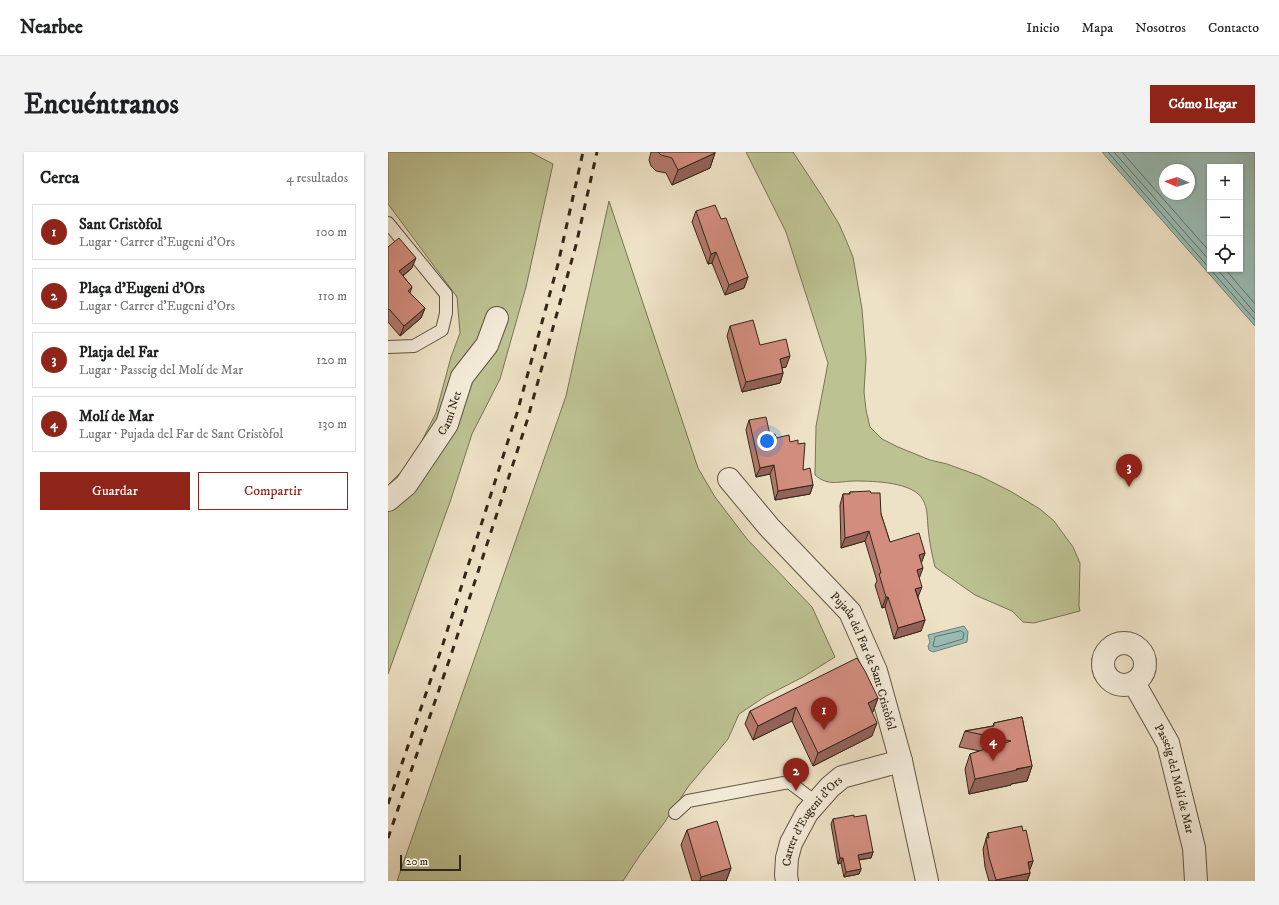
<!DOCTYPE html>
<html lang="es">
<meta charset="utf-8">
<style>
:root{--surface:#fff;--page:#f2f2f2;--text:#202124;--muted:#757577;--line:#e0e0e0;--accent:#8f2418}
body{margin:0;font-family:"IM FELL DW Pica",serif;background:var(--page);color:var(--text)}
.controls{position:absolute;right:12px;top:12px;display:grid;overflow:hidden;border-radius:0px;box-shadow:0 1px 3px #0004}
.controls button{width:36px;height:36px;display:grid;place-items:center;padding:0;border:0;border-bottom:1px solid var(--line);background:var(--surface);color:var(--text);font:20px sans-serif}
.compass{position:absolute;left:771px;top:12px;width:36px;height:36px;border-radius:50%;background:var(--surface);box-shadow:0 1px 3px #0004;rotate:273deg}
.scale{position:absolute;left:12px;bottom:10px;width:61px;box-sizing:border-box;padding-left:4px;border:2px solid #322719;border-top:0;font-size:11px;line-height:14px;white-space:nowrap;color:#322719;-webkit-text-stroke:3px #f4ecda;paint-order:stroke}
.you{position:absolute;left:379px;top:289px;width:14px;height:14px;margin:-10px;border:3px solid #fff;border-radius:50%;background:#1a73e8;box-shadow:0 0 0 6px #1a73e833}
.badge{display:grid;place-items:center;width:26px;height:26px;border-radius:50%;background:var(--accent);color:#fff;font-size:13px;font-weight:700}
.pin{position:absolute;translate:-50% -33px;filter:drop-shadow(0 1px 2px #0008)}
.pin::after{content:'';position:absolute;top:21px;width:14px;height:12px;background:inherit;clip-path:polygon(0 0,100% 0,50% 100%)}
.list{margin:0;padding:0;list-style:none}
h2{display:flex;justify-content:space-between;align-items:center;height:52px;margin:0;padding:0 16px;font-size:17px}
h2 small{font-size:13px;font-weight:400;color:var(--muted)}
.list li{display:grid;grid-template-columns:26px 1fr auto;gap:12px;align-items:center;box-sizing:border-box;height:56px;margin:0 8px 8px;padding:0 8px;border:1px solid var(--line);border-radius:0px}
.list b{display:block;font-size:15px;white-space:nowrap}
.list p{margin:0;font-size:13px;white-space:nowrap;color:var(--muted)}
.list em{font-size:13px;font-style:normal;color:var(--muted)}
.actions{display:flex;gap:8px;padding:12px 16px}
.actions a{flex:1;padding:9px 0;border:1px solid var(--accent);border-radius:0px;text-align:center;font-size:14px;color:var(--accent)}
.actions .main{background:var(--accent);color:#fff}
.icon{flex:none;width:22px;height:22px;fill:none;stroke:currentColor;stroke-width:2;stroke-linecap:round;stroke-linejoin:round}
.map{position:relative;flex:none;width:867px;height:729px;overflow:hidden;border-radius:0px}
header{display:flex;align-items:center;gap:24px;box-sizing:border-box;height:56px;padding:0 20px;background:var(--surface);border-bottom:1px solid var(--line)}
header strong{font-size:19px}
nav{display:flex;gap:22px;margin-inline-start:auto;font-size:14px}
.intro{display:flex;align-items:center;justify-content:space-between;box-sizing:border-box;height:96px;padding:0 24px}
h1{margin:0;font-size:28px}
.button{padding:10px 18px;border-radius:0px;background:var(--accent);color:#fff;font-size:14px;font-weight:700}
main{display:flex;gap:24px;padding:0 24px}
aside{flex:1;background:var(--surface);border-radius:0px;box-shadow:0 1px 3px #0004}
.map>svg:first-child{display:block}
</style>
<header>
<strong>Nearbee</strong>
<nav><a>Inicio</a><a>Mapa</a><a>Nosotros</a><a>Contacto</a></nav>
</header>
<div class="intro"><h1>Encuéntranos</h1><a class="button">Cómo llegar</a></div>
<main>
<aside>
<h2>Cerca<small>4 resultados</small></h2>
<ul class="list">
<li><span class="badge">1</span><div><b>Sant Cristòfol</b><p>Lugar · Carrer d'Eugeni d'Ors</p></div><em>100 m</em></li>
<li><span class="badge">2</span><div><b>Plaça d'Eugeni d'Ors</b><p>Lugar · Carrer d'Eugeni d'Ors</p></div><em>110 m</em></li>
<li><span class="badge">3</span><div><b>Platja del Far</b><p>Lugar · Passeig del Molí de Mar</p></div><em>120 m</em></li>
<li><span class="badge">4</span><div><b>Molí de Mar</b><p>Lugar · Pujada del Far de Sant Cristòfol</p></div><em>130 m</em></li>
</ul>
<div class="actions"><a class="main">Guardar</a><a>Compartir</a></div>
</aside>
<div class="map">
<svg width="867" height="729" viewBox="0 0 867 729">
<rect width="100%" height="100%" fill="#eee2c6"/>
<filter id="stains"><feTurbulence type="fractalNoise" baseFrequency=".005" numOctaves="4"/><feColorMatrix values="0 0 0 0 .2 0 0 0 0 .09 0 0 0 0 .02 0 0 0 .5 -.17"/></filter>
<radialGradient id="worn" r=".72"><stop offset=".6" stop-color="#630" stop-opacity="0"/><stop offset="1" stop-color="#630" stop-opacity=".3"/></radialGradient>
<path fill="#bdc292" stroke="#787456" d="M0,0H142L165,12L138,135L112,227L84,282L62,350L0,522V333L23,310L48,261L63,205L72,181L69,145L0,52Z
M358,0H405L434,44L451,72L458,88L465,105L474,157L478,207L476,240L478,258L482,275L494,287L510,295L542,308L559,312L592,324L622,339L652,357L666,369L685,395L692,411L691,454L692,459L646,471L635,470L624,459L587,443L547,415C544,402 541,389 540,375C539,366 540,357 535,348C526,330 486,329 467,329C451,329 441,335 427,323L428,274L440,211L398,80Z
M221,49L310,316L327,345L359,387L424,455L447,505L415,525L378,544L351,562L340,587L300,635L276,671L252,703L235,729H9L178,244Z"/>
<path fill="#99bdb6" stroke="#708177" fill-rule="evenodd" d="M714,0H867V174ZM822,15H852V117H822ZM777,18H801V42H777Z
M576,474L580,480L579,490L545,500L541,498L540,494L542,490L540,483Z"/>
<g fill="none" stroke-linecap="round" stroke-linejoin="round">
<path stroke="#667268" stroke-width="1" d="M720,0L822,117
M726,0L822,109
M734,0L822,100
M822,117L867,168
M829,117L867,161
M837,117L867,152
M573,479L576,481L575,487L548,495L545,494L547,485Z"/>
<g stroke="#615644" stroke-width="14">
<path id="lane" d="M0,71L58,142V161L54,178L26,194L0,195
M287,661L300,649L401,630L429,651"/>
</g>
<g stroke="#615644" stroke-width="24">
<g id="street">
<path id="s1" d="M341,327L381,375L462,460L488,519L513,609L539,729"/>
<path id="s2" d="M0,348L18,333L59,272L74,225L99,193L109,166"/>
<circle cx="736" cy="512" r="21"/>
<path id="s3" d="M746,531L780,591L806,696L808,729"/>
<path id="s4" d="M399,729L398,723L399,706L403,691L419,661L442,635L454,625L513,609"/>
</g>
</g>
<use href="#lane" stroke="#f4ecda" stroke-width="12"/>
<use href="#street" stroke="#f4ecda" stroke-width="22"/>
<path stroke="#322719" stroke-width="3" stroke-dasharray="7 7" stroke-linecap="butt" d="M0,652L54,495L129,261L170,112L195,0
M0,686L64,500L139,269L188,93L209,0"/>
</g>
<path fill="#b5796d" stroke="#322719" d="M263,0H327L322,16L284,33L278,21L268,19L263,14L261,8Z
M308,59L333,67L360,125L356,136L337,143L324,111L320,112L304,70Z
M0,95L24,116L15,124L24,135L22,141L37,156L33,166L12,184L0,170Z
M342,174L372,193L398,215L394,216L395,221L392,231L354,240L339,184Z
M361,268L382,283L402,290L415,318L425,333L422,342L387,348L382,322L368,325L358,278Z
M462,340L483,341L493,362L502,390L537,401L533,411L531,427L530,445L537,468L533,479L506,487L497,455L494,456L487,433L489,429L477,389L453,396L452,353L455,342H461Z
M490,546L485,560H484V584L425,614L404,569L365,588L357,572L362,559Z
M634,565L644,614L639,629L623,632V633L581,642L577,617L582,602L592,599L571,595L577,579L605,574L606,571Z
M466,665L485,700L483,706L471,708L473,717L471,722L456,725L453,711L450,712L443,672L445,667Z
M299,678L343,716L338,729H304L293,693Z
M635,679L645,709L641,719L642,721L639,729H601L597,715L595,697L600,681Z"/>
<path fill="#946359" stroke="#322719" d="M327,1L322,16L284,33L290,18Z
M328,100L324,111L320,112L323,102Z
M28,106L24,116L7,130L11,119Z
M360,125L356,136L337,143L341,133Z
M37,156L33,166L12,184L16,174Z
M402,204L398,215L388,217L392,207Z
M395,221L392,231L354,240L358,230Z
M386,313L382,322L368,325L372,316Z
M425,333L422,342L387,348L390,339Z
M481,379L477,389L453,396L457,386Z
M537,401L533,412L531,403Z
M535,416L531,427L529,418Z
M534,435L530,445L527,437Z
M498,445H500L497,455L494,456Z
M537,468L533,479L506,487L510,476Z
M490,546L485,560L475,564L480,551Z
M408,555L404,569L365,588L370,574Z
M489,571L484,584L425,614L430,601Z
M644,614L639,629L623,632V633L581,642L587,627Z
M485,700L483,706L468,708L470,703Z
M452,706H455L453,711L450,712Z
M645,709L641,720L640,710Z
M343,716L338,729H312L313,725Z
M473,717L471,722L456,725L458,720Z
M642,721L639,729H607L608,728Z"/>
<path fill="#d38d7f" stroke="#322719" d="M270,0H327V1L290,18L284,6L273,3Z
M327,53L333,67L338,66L360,125L341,133L328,100L323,102L308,59Z
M11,86L28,106L11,119L24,135L20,139L37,156L16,174L1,157L0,158V95Z
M365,168L372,193L398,187L402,204L392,207L395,221L358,230L342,174Z
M378,265L382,283L387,282L388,286L401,283L402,290L410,288V292L417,291L415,318L422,316L425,333L390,339L386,313L372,316L361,268Z
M482,339L483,341H492L493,362L502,390L531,381L537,401L531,403L535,416L529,418L534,435L527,437L537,468L510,476L500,445H498L491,422L493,421L481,379L457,386L455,342H462V340Z
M469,506L477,519L490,546L480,551L489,571L430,601L408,555L370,574L362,559Z
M634,565L644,614L628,617L629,618L587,627L582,602L623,589L577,579L606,574V571Z
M466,663V665L478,663L485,700L470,703L473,717L458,720L455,706H452L445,667Z
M329,669L343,716L313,725L299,678Z
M634,674L635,679L638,678L645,709L640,710L642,721L608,728L601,705L598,686H601L600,681Z"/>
<g text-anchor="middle" stroke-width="3" stroke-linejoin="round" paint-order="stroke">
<g font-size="12" fill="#322719" stroke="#f4ecda">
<text dy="4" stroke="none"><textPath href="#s2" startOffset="108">Camí Net</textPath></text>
<text dy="4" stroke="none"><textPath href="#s1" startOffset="230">Pujada del Far de Sant Cristòfol</textPath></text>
<text dy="4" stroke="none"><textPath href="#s3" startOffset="105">Passeig del Molí de Mar</textPath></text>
<text dy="4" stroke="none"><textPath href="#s4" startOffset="68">Carrer d'Eugeni d'Ors</textPath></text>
</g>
</g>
<rect width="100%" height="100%" filter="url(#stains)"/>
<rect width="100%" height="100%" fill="url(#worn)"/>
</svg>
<div class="controls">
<button>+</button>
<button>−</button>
<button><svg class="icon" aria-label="locate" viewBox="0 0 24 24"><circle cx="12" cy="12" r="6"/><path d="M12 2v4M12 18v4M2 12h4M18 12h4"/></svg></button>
</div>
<svg class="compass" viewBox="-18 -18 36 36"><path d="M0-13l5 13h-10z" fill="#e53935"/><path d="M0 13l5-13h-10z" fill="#757577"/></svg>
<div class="scale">20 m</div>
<div class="you"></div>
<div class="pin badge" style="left:436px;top:578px">1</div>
<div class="pin badge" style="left:408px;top:639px">2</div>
<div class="pin badge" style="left:741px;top:335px">3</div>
<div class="pin badge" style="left:605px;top:609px">4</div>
</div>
</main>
